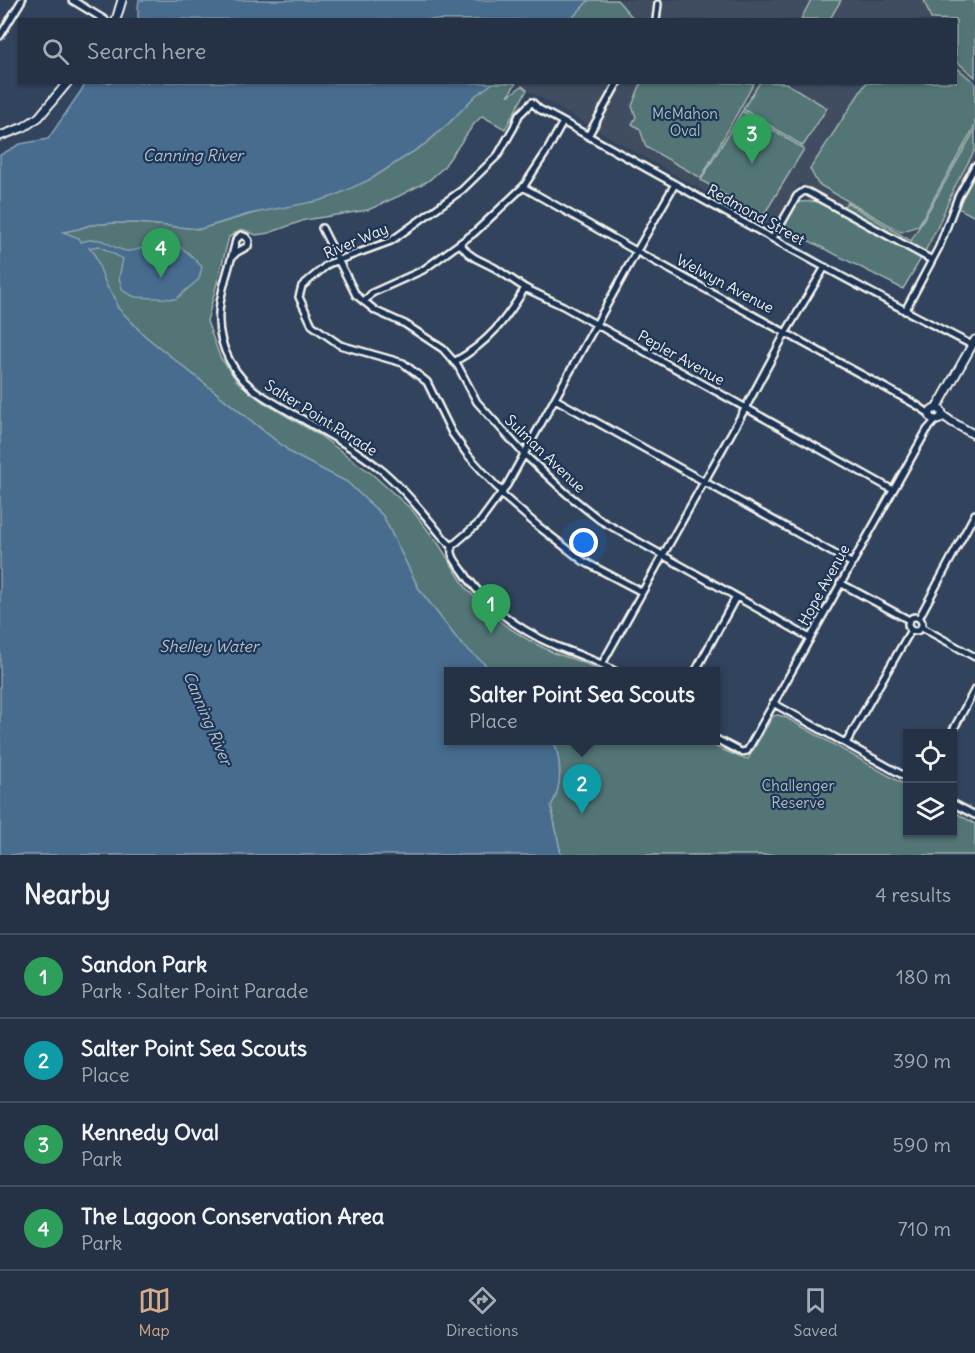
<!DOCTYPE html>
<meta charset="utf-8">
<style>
:root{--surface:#253246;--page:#313e51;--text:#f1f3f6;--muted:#a3aab3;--line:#424d5f;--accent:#d6ab8b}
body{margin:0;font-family:Delius,sans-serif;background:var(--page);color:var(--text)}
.controls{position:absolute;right:18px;bottom:18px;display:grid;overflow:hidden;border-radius:0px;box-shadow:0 2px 4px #0004}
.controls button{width:54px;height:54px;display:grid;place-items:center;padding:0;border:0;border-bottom:2px solid var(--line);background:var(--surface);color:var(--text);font:30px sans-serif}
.you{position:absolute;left:584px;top:543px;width:21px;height:21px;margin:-15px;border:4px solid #fff;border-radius:50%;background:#1a73e8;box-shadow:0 0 0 9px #1a73e833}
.badge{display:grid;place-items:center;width:39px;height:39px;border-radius:50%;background:var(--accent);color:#fff;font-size:20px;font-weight:700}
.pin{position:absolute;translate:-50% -50px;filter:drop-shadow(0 2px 3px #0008)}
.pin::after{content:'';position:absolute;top:32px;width:21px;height:18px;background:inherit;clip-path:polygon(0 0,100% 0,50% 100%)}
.popup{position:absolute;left:444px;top:667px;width:276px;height:78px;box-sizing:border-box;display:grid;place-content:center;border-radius:0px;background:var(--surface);filter:drop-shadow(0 2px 4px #0005);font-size:20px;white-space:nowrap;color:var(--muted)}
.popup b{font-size:22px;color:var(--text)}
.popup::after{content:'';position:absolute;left:50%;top:100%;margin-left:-12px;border:12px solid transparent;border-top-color:var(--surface)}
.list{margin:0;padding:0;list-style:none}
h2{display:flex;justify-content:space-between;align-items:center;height:78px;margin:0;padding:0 24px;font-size:26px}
h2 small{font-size:20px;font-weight:400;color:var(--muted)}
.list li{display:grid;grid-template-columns:39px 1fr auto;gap:18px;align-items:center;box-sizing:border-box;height:84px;padding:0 24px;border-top:2px solid var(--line)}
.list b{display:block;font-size:22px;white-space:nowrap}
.list p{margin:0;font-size:20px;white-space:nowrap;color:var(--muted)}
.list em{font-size:20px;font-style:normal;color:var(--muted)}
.icon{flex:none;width:33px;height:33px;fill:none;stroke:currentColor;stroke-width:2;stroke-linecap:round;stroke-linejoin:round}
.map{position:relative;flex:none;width:975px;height:855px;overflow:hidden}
.search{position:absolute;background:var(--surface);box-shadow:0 2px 4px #0004;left:18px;right:18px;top:18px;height:66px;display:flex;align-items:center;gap:15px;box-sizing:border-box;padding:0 21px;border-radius:0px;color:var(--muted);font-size:22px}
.sheet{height:414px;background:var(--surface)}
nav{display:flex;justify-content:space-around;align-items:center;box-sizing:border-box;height:84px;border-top:2px solid var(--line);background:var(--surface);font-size:16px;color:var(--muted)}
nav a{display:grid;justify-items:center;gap:3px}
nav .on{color:var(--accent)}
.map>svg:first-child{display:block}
</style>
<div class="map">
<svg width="975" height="855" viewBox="0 0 975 855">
<rect width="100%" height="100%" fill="#31435d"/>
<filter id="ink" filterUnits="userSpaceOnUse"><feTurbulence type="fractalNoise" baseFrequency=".0167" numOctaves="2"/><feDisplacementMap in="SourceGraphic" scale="12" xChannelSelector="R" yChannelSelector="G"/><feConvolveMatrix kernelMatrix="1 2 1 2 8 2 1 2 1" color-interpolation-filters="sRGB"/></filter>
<g filter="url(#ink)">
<path fill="#3f4d61" d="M589,0H975V157L952,200L926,258L800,183L775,227L770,229L515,83L956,82V20L570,19Z"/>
<path fill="#527576" stroke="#a3b3af" stroke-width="1.5" d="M589,0H617L634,19L570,20Z
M811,0H841L830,19H801Z
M924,0H975V77L956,61V20L931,19Z
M956,67L975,83V126L918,226L901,232L818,184L810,169L866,83L956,82Z
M760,82L786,83L827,108L803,146L743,109Z
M493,83H516L508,96L522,86L527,90L505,129L482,116L474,124L443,168L428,181L399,196L368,210L305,220L269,233L256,235L242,229L229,237L207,321L220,357L237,381L264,403L319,435L372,474L412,510L440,546L466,588L488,612L506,626L530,641L554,653L582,662L602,671H493L461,644L419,589L383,516L347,482L294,455L145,336L117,307L115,298L107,287L61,232L78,229L90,225L113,223H137L200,229L371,179L425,144L449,123L476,95Z
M641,83V82L754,83L701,178L646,147L640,129L632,124L636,117L632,106Z
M742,111L804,149L762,218L701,180Z
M975,130V150L954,188L937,228L922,257L903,289L778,225L786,210L798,202L820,201L839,209L848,203L911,241Z
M975,174V217L956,207Z
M778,715L785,717L907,786L908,832H952L953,811L975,824V855H561L551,806C563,785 561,762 554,741H703L739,757L748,759L773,716Z"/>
<path fill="#466c8e" stroke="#8ca1b2" stroke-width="1.5" d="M139,0H589L570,20L138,19V7Z
M87,82L493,83L476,95L449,123L425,144L371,179L334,196L318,201L249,214L200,229L137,223H113L90,225L78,229L63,232L79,238L81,242C105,234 106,247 126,251C135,252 141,248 149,245C154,243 157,243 163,244C184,245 188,252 202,267L199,279L176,299L135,297L123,291L119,278L123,259L99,246L89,248L94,253L107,287L115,298L117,307L145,336L294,455L347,482L383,516L419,589L461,644L493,671L448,672V740L554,741C561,762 563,785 551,806L561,855H0V155L20,144L48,139Z"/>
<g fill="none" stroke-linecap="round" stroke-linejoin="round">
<g stroke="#f4f1e8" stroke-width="10">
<path id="minor" d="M72,0L105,20
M656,20L658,4
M0,36L22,0
M588,136L618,82
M523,187L636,251L915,404L930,414
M322,228L356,295L376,311L405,324L443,349L458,366L477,402L524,454L566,493L600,520L810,638
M773,238L797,196L804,191L808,192L932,260
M460,244L468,253L475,258L495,268L525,288L563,306L893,490
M232,257L237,252L248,246L249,241L246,237L241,235L236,240C231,264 220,289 219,313C217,347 235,379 263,396C303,421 348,442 384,472C400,486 414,502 428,519C436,528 442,538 452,546C450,556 457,563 463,571C485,605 519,630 556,646C576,654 597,660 616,672
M364,302L372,293L423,270L474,233L524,186L547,151L563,122
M905,311L939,247L958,197L975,166
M454,362C488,343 506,320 525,288
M555,399L851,563
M503,492L496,486L467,454L452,433L427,382L403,363L340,345L312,325L299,297L302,286L328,264L391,241L462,190L498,155L514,127L519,115L532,102L539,109L563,122C699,197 834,275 972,345
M501,494L538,526L583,561L642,592
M452,546L479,523L507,485L634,256L675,184
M840,583L909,620
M908 624a7 7 0 1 1 14 0a7 7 0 1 1-14 0Z
M919,618L975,514
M921,627L975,657
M602,664L746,407L786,332L825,267
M695,672L736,597
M773,703L908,778
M951,734L975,689
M716,739L739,751L742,752L747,751L927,430L936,420
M846,743L911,630
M952,803L975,815"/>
</g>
<g stroke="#f4f1e8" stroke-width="11">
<path id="tertiary" d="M116,20L122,0
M0,136L24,127L39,117L68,82
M930 414a6 6 0 1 1 12 0a6 6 0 1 1-12 0Z
M935,409L942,399L975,340
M942,415L952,422L975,435"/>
</g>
<use href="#minor" stroke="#1d3557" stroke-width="5"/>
<use href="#tertiary" stroke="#1d3557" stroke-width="7"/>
</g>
</g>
<g text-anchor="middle" stroke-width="4.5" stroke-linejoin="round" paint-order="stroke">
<g font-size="15" fill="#b3bfba" stroke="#1d3557">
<text x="685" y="119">McMahon<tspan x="685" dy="17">Oval</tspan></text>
<text x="798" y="791">Challenger<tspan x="798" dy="17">Reserve</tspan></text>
</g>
<g font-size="15" fill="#f4f1e8" stroke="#1d3557">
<text transform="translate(756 215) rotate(29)" y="5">Redmond Street</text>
<text transform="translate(356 241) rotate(-23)" y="5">River Way</text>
<text transform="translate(725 284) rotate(28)" y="5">Welwyn Avenue</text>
<text transform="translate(681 358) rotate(29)" y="5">Pepler Avenue</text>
<text transform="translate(321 418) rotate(32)" y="5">Salter Point Parade</text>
<text transform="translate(545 454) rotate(44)" y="5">Sulman Avenue</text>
<text transform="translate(824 585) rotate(-61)" y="5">Hope Avenue</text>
</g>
<g font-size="16" font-style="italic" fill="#b7c2c8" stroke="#1d3557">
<text x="193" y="161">Canning River</text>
<text x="209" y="652">Shelley Water</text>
<text transform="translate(208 718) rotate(67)" y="6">Canning River</text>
</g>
</g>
</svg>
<div class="controls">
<button><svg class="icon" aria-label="locate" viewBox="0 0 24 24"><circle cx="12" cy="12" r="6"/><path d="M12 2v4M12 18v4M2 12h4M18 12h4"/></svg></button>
<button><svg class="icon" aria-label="layers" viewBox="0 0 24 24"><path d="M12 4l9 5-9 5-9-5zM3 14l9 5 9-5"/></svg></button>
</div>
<div class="you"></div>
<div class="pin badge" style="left:491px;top:634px;background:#2e9e5b">1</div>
<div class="pin badge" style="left:582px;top:814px;background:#0f9aa8">2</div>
<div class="popup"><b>Salter Point Sea Scouts</b>Place</div>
<div class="pin badge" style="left:752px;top:164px;background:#2e9e5b">3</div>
<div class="pin badge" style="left:161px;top:278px;background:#2e9e5b">4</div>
<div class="search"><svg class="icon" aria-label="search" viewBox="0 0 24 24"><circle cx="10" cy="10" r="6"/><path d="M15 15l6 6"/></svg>Search here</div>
</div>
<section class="sheet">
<h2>Nearby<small>4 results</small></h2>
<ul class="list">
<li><span class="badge" style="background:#2e9e5b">1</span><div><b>Sandon Park</b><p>Park · Salter Point Parade</p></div><em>180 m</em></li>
<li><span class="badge" style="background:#0f9aa8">2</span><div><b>Salter Point Sea Scouts</b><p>Place</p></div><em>390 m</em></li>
<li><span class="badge" style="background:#2e9e5b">3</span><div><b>Kennedy Oval</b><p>Park</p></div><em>590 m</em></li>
<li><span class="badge" style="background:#2e9e5b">4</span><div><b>The Lagoon Conservation Area</b><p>Park</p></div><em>710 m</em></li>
</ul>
</section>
<nav>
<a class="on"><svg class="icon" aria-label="map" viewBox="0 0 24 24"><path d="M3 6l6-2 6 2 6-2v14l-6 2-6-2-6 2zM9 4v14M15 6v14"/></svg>Map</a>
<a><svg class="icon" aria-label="directions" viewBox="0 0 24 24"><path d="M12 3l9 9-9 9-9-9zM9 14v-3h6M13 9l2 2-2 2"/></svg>Directions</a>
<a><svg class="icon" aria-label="saved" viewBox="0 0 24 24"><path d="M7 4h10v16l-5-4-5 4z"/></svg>Saved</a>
</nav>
